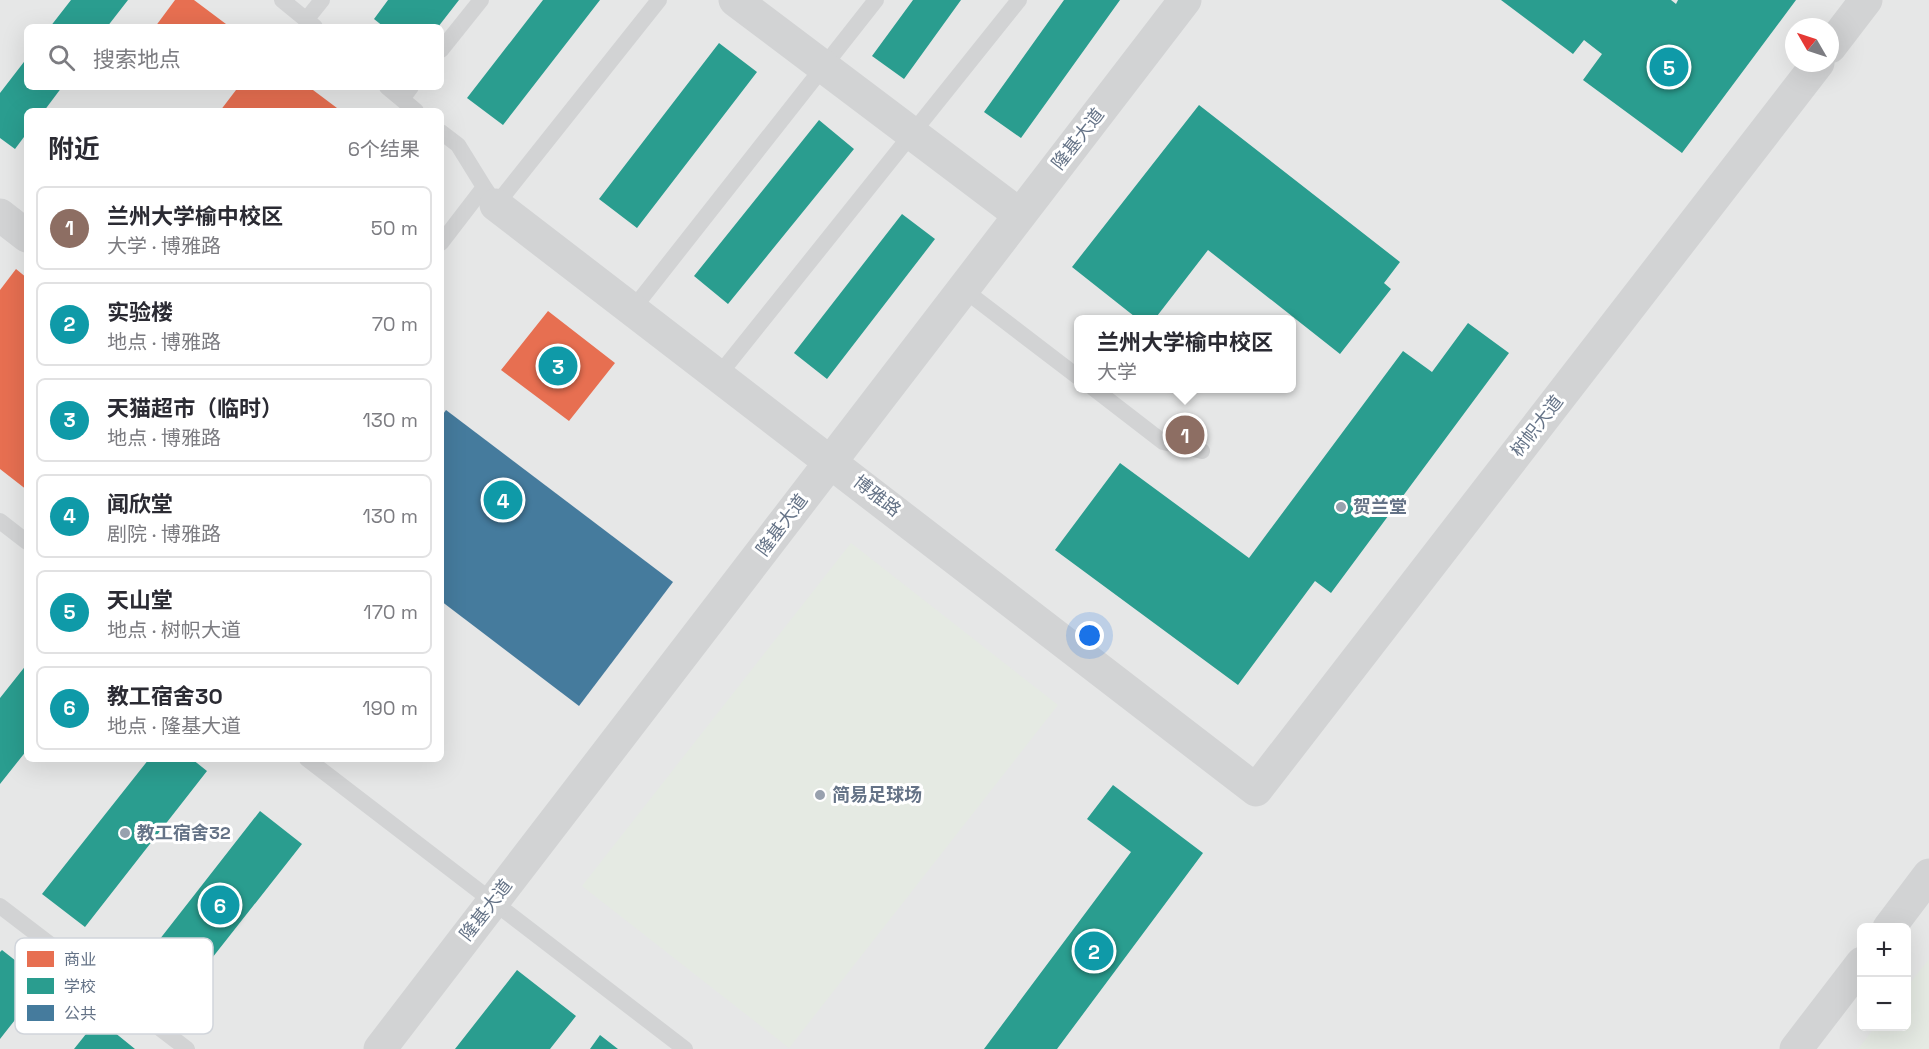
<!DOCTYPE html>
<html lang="zh">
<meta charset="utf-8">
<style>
:root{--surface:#fff;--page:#f7f7f7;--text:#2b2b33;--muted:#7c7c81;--line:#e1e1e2;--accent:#5c606a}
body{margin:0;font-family:"Space Grotesk","Noto Sans SC",sans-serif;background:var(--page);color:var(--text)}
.controls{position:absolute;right:18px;bottom:18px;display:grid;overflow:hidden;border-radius:9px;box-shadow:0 6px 24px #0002}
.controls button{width:54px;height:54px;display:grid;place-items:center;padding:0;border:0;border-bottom:2px solid var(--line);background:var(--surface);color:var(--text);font:30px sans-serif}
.compass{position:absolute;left:1785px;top:18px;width:54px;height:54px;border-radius:50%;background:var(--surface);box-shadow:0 6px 24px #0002;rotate:309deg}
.you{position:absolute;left:1090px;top:636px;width:21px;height:21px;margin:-15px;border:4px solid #fff;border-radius:50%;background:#1a73e8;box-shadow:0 0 0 9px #1a73e833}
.badge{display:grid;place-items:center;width:39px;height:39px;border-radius:50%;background:var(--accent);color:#fff;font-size:20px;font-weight:700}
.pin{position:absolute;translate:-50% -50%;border:3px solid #fff;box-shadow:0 2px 6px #0006}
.popup{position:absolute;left:1074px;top:315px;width:222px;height:78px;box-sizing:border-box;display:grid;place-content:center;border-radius:9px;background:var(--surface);filter:drop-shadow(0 2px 4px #0005);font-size:20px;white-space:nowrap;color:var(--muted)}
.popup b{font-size:22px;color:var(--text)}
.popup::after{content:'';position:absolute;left:50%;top:100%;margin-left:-12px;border:12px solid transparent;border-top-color:var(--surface)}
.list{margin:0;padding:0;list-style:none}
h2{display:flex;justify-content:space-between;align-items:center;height:78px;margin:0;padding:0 24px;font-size:26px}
h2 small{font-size:20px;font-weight:400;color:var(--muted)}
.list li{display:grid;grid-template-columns:39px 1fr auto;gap:18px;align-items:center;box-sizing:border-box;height:84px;margin:0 12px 12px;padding:0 12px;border:2px solid var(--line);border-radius:9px}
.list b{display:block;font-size:22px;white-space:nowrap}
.list p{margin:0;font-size:20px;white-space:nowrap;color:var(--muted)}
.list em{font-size:20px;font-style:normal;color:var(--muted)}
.icon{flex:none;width:33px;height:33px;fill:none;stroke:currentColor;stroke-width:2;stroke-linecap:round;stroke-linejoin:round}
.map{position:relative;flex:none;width:1929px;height:1049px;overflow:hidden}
.search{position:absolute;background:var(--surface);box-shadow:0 6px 24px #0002;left:24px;top:24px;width:420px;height:66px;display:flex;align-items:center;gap:15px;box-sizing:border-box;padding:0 21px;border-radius:9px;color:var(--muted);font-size:22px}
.panel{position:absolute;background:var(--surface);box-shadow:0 6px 24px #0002;left:24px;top:108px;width:420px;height:654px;border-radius:9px}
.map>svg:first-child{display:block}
</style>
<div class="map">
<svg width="1929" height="1049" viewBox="0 0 1929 1049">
<rect width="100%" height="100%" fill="#f6f6f5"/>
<path fill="#e6e7e7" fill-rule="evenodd" d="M0,0H1929V1049H0ZM27,27H441V87H27ZM1794,27H1830V63H1794ZM27,111H441V759H27ZM1078,320H1292V388H1078ZM1862,928H1906V1026H1862Z"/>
<path fill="#e5eae3" d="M851,543L1058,705L789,1048L582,886Z
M1929,959V1049H1858L1875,1027L1906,1026L1907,987Z"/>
<path fill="#e76f51" d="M175,0H194L230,27H155Z
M232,87H309L341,111H220L236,90Z
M16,269L27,278V490L0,469V290Z
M548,311L615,363L569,421L501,370Z"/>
<path fill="#2a9d8f" d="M71,0H128L107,27H50Z
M388,0H459L438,27H384L374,19Z
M543,0H600L503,125L467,98Z
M913,0H961L904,79L872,56Z
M1064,0H1120L1021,138L984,112Z
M1501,0H1671L1676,4L1678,0H1796L1682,153L1583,80L1602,54L1584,40L1573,54Z
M719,43L757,72L637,228L599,199Z
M27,58V87H62L44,111H27V133L15,149L0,138V93Z
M1199,105L1400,262L1384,283L1391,289L1340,354L1208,250L1154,320H1139L1072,267Z
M819,120L854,149L728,304L694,276Z
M902,214L935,239L827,379L794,353Z
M1468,323L1509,353L1331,593L1315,581L1238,685L1055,550L1120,463L1249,558L1403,351L1432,372Z
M27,664V750L0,784V698Z
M149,759H192L207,771L85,927L42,894Z
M1113,785L1203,853L1057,1049H984L1131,852L1087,819Z
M260,811L302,844L179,1000L138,967Z
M2,950L44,983L0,1039V952Z
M517,970L576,1016L550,1049H455Z
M98,1019L135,1049H74Z
M600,1035L618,1049H590Z"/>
<path fill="#457b9d" d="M446,410L673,582L579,706L441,601V417Z"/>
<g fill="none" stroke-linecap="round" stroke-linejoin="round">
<path stroke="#d2d3d4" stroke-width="16" d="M282,0L315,27
M306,20L322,0
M441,50L481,0
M387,87L416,111
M402,99L411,87
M441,132L458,145L484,187
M441,243L484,187L496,205L659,0
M963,289L1078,377
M632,310L876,0
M718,376L1019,0
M1093,388L1163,442L1202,451
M0,521L27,542
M307,759L685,1049
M0,906L187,1049"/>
<path stroke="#d2d3d4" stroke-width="33" d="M735,0L1020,215
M1830,47L1866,0
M496,205L1256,790L1818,63
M0,215L27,236
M1889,928L1929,875
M380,1049L1185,0
M1796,1049L1862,963"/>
</g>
<g fill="#98a1ae" stroke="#fff" stroke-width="2">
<circle cx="1341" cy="507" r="6"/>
<circle cx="820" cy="795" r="6"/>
<circle cx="125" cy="833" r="6"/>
</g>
<g text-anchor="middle" stroke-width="6" stroke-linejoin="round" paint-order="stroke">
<g font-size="18" fill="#657387" stroke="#fff">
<text transform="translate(1078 139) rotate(-52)" y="6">隆基大道</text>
<text transform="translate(1537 426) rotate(-52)" y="6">树帜大道</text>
<text transform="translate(877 496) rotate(38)" y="6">博雅路</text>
<text transform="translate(782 525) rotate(-53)" y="6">隆基大道</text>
<text transform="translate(486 910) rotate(-52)" y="6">隆基大道</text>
</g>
<g font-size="18" font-weight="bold" fill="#657387" stroke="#fff" text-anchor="start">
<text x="1353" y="513">贺兰堂</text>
<text x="832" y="801">简易足球场</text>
<text x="137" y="839">教工宿舍32</text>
</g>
</g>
<rect x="15" y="938" width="198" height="96" rx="9" fill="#fff" stroke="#d1d5db" stroke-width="1.5"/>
<rect x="27" y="951" width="27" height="16" fill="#e76f51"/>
<rect x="27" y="978" width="27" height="16" fill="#2a9d8f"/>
<rect x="27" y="1005" width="27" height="16" fill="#457b9d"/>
<g font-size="16" fill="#657387">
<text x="64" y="965">商业</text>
<text x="64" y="992">学校</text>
<text x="64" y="1019">公共</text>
</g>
</svg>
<div class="controls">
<button>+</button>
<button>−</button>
</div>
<svg class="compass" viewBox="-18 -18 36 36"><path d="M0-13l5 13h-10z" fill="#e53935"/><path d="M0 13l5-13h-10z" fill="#7c7c81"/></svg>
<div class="you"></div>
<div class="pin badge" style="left:1185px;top:435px;background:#8d6e63">1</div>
<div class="popup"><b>兰州大学榆中校区</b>大学</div>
<div class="pin badge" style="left:1094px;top:951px;background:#0f9aa8">2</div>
<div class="pin badge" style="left:558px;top:366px;background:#0f9aa8">3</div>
<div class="pin badge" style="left:503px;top:500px;background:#0f9aa8">4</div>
<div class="pin badge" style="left:1669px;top:67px;background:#0f9aa8">5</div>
<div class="pin badge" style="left:220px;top:905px;background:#0f9aa8">6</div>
<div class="search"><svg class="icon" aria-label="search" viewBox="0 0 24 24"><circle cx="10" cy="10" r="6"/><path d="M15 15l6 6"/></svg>搜索地点</div>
<section class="panel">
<h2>附近<small>6个结果</small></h2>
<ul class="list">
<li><span class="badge" style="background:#8d6e63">1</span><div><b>兰州大学榆中校区</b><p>大学 · 博雅路</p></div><em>50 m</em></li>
<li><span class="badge" style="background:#0f9aa8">2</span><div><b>实验楼</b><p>地点 · 博雅路</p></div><em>70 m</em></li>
<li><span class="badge" style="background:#0f9aa8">3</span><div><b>天猫超市（临时）</b><p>地点 · 博雅路</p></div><em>130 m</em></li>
<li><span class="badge" style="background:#0f9aa8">4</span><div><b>闻欣堂</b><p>剧院 · 博雅路</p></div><em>130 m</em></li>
<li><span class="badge" style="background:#0f9aa8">5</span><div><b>天山堂</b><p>地点 · 树帜大道</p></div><em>170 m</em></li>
<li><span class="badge" style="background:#0f9aa8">6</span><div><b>教工宿舍30</b><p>地点 · 隆基大道</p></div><em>190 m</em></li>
</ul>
</section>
</div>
